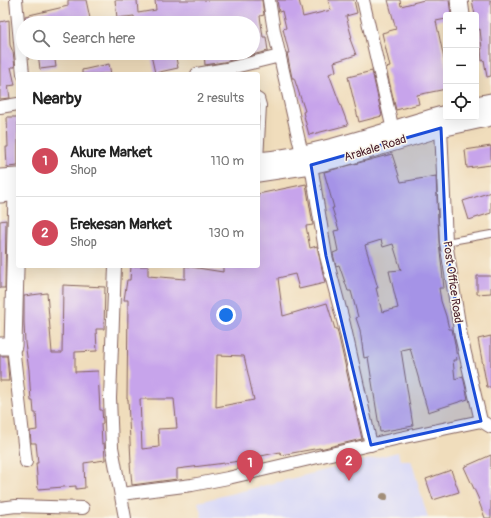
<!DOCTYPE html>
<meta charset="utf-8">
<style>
:root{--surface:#fff;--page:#f6f6f6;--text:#222;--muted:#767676;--line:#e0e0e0;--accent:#d1495b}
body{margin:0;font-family:Pangolin,sans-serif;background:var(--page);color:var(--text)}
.controls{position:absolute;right:12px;top:12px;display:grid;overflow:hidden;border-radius:4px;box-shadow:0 4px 16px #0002}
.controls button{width:36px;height:36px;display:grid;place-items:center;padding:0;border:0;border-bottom:1px solid var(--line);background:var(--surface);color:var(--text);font:20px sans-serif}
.you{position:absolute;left:226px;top:315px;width:14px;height:14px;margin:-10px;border:3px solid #fff;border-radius:50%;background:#1a73e8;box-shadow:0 0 0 6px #1a73e833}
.badge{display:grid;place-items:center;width:26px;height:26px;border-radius:50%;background:var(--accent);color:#fff;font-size:13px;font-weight:700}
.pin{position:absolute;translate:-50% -33px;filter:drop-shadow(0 1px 2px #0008)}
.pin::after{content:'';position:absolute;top:21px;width:14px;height:12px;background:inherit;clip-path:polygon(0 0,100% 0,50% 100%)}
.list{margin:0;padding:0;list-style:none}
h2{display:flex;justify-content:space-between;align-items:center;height:52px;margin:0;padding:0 16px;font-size:17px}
h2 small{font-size:13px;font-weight:400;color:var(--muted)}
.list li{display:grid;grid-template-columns:26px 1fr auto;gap:12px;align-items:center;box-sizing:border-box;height:72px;padding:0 16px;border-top:1px solid var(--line)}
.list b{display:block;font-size:15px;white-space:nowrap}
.list p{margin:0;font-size:13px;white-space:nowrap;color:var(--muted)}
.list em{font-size:13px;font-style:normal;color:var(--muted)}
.icon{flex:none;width:22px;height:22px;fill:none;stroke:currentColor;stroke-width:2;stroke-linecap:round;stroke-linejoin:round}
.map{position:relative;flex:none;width:491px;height:518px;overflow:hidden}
.search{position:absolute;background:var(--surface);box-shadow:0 4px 16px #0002;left:16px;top:16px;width:244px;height:44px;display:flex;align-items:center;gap:10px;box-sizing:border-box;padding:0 14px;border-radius:22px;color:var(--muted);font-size:15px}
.panel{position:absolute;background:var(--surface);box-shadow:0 4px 16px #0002;left:16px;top:72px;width:244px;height:196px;border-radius:4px}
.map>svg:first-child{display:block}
</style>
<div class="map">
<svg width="491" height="518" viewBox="0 0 491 518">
<rect width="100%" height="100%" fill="#fbf7ec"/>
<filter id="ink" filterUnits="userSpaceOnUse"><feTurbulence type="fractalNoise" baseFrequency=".025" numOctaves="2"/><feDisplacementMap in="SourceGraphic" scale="8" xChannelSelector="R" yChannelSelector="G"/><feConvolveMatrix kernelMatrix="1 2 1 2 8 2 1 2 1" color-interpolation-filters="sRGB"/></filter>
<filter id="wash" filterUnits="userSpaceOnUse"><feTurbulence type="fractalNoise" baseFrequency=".012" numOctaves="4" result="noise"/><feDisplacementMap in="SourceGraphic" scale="16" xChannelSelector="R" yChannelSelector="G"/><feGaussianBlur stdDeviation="0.9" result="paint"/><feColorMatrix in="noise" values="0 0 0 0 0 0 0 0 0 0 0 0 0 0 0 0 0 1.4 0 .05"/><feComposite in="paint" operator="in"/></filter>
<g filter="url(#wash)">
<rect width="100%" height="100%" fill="#f0ddbc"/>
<path fill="#d7d7f8" d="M398,452L400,460H411L428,518H202L198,502Z"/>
<g id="blocks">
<path fill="#c7a4eb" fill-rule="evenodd" d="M68,0H86L91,23H26L25,16L68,6Z
M115,0H137L138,13L156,10L155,0H262L264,15L260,16L263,37H266L268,51L224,62L205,65L204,53H253V23H135L134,16L117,18Z
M277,0H299L303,17L331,10L328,0H354L357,13L346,16L352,38L350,39L356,55L334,62L336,71L329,74L348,125L309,135L303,112L305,111L294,78H292L287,53H289L283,29L286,28L282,11L279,12Z
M388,0H400L401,6L424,0H449L451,15H446V19L436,21L446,68V89L417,95L419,104L396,110L386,68L390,67L382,33L396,29Z
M472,0H491V76L487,77L484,60L482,61L481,49H482L480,29L478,30L476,15H475Z
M9,20L10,45L13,52L15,67H11L15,85L8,86L10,98L0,99V22Z
M38,53H54L56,67L40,69Z
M159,53H175L178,68L155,73L151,55Z
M109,64L111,74H82V70Z
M372,71L382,116L359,122L348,77Z
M7,117H18V166L7,167L6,147H8Z
M491,146V165L467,168L465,150Z
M392,154L401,182L436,176L439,242L444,288H439L441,301L446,316L449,329H452L455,344L457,360H453L455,379L463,376L468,399L428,412L410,348L401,350L413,426L380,432L368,357L364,358L360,330L356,318L358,317L351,291H348L339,265L336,266L333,254V253L338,251L334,231L339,230L332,208H334L324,172ZM381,240L383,247L393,244L401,270L389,271L398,308L382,312L376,288H378L365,245Z
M306,184L313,225L306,226L310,248L317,246L325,283L299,289L295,274L278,278L283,316L327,303L335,329H337L362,439L320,449V448L281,455L280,452L233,462L177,469V479L132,485L130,463H131L128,399H127L128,300H124L127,280H130L131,266H148V276L185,279V266L223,272V266H258V194ZM217,355L244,356L254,400L216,407ZM140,399H174L177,428L158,429L159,447L142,449Z
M491,192V213L469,220L463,201Z
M6,220L5,288H0V221Z
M477,276H491V293L477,294Z
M63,285L105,287L104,329H96L97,351L75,352V372L98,371L100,410H102L103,423L101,424L102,444L104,443L105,460L84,463L85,488L76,489V486L38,489L36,463H38L36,443H31L30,431L37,430L36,413H34L33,401H31L29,370L25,343L24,322V296L47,293L52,353H62Z
M491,336V387H487L478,339Z
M0,356H7L9,381H0Z
M491,455V518H485L479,502H480L464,467Z
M451,470L459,492L433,500L426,479Z"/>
</g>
</g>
<g filter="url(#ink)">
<use href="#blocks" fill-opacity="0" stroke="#84625e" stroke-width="1"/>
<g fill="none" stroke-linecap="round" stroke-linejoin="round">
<g stroke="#84625e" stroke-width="8">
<path id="lane" d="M258,96L261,98L263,105L260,160
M446,242L491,234"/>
</g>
<g stroke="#84625e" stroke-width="14">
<path id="street" d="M16,0L23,74
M269,0L274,31L302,154
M363,0L393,130
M197,74L226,69L280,56
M0,107L18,104
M441,128L446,242L461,336L481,421L491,427
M311,165L326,256L344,324L371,445
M115,266L110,398L112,447L125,518
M13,346L26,462
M121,494L192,485L228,478L395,439L481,421
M0,508L16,506L83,508"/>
</g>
<g stroke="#84625e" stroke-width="19">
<path id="secondary" d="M459,0L461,15
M476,105L491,102
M258,161C321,155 385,131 446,114
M258,173L311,165L341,158L441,128L491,117
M0,178L18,177
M0,194L18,192
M0,346H13L17,193"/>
</g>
<use href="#lane" stroke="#fff" stroke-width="6"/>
<use href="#street" stroke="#fff" stroke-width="12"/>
<use href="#secondary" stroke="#fff" stroke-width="17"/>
</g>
<circle fill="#a28e79" cx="384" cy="497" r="4"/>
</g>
<path fill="#1d4ed8" fill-opacity="0.2" stroke="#1d4ed8" stroke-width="3" stroke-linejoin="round" d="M441,128L446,242L461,336L481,421L371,445L326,256L311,165Z"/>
<g text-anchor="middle" stroke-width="3" stroke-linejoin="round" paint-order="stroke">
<g font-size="12" fill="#4a1f2b" stroke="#fbf7ec">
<text transform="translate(375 148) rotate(-17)" y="4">Arakale Road</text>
<text transform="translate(453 282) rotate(82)" y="4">Post Office Road</text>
</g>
</g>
</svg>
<div class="controls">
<button>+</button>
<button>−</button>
<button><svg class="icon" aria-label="locate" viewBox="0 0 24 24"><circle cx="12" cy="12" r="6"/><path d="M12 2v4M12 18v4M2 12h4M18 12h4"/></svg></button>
</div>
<div class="you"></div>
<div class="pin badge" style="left:250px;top:483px">1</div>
<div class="pin badge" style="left:349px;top:481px">2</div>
<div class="search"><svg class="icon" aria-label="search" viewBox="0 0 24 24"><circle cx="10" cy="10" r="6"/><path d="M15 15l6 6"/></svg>Search here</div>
<section class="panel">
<h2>Nearby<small>2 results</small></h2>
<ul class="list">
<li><span class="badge">1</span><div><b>Akure Market</b><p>Shop</p></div><em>110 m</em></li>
<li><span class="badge">2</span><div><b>Erekesan Market</b><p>Shop</p></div><em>130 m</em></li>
</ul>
</section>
</div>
